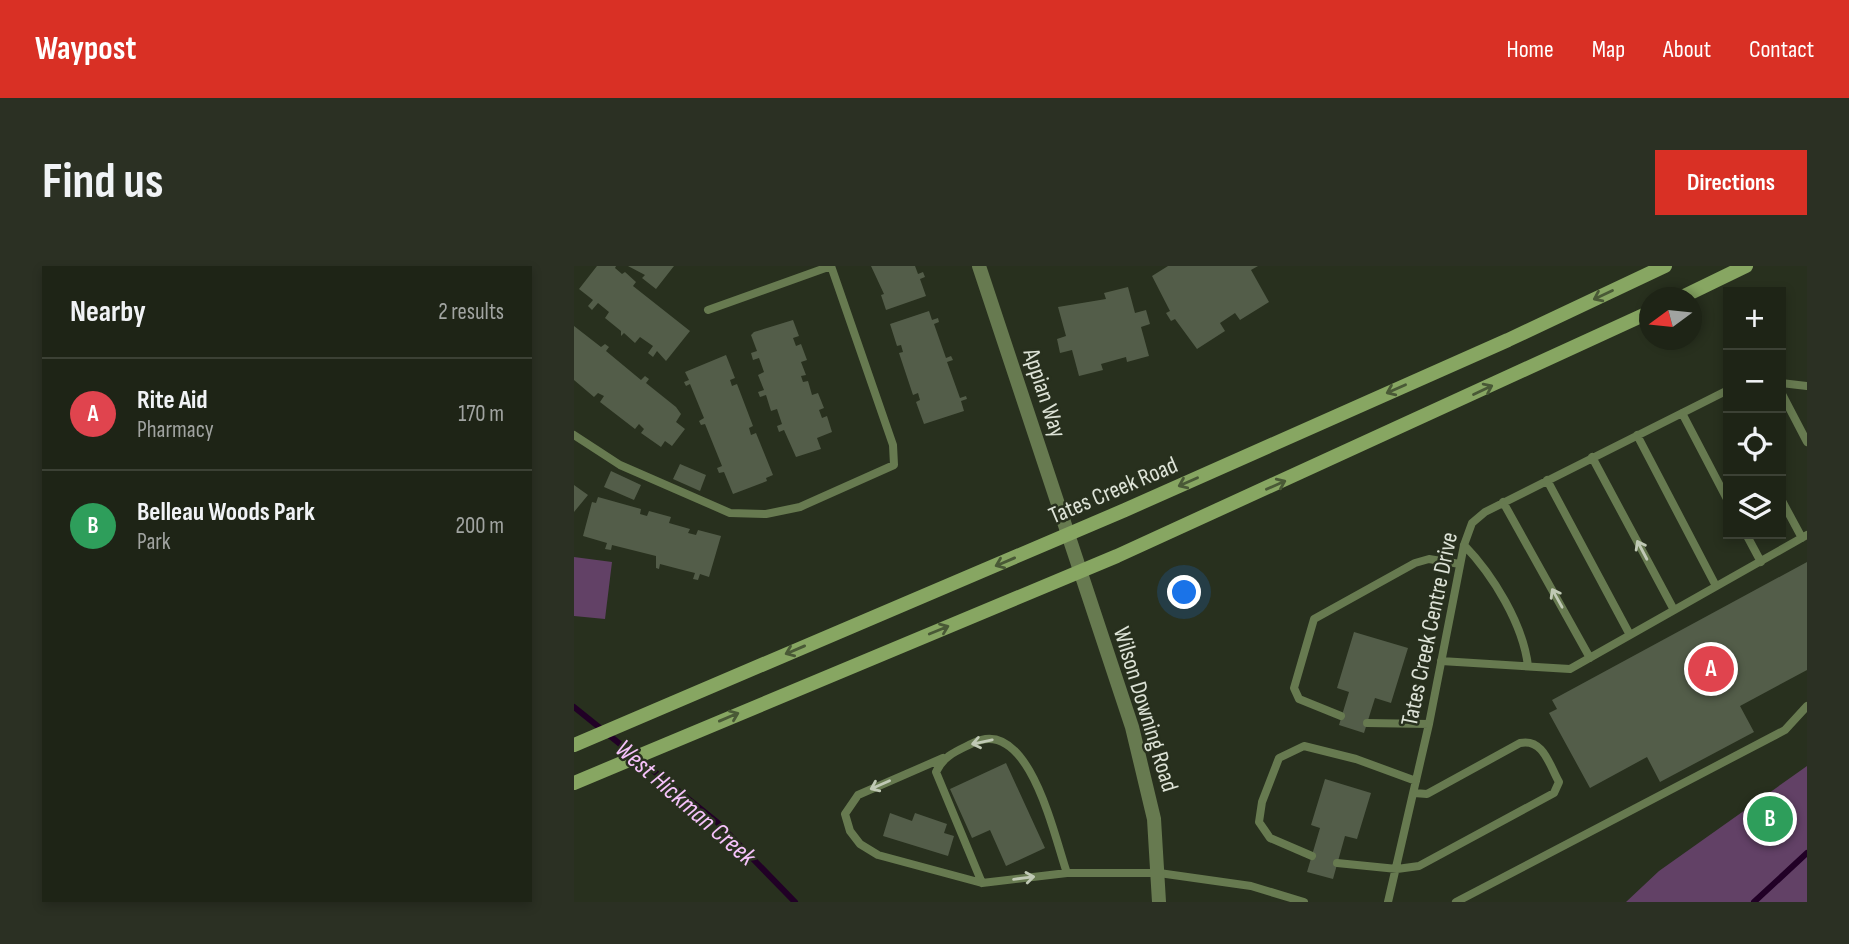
<!DOCTYPE html>
<meta charset="utf-8">
<style>
:root{--surface:#1e2416;--page:#2b3023;--text:#f1f3f6;--muted:#a1a4a1;--line:#3c4135;--accent:#d93025}
body{margin:0;font-family:"Sofia Sans Condensed",sans-serif;background:var(--page);color:var(--text)}
.controls{position:absolute;right:21px;top:21px;display:grid;overflow:hidden;border-radius:0px;box-shadow:0 4px 10px #0003}
.controls button{width:63px;height:63px;display:grid;place-items:center;padding:0;border:0;border-bottom:2px solid var(--line);background:var(--surface);color:var(--text);font:35px sans-serif}
.compass{position:absolute;left:1065px;top:21px;width:63px;height:63px;border-radius:50%;background:var(--surface);box-shadow:0 4px 10px #0003;rotate:255deg}
.you{position:absolute;left:611px;top:327px;width:24px;height:24px;margin:-18px;border:5px solid #fff;border-radius:50%;background:#1a73e8;box-shadow:0 0 0 10px #1a73e833}
.badge{display:grid;place-items:center;width:46px;height:46px;border-radius:50%;background:var(--accent);color:#fff;font-size:23px;font-weight:700}
.pin{position:absolute;translate:-50% -50%;border:4px solid #fff;box-shadow:0 2px 7px #0006}
.list{margin:0;padding:0;list-style:none}
h2{display:flex;justify-content:space-between;align-items:center;height:91px;margin:0;padding:0 28px;font-size:30px}
h2 small{font-size:23px;font-weight:400;color:var(--muted)}
.list li{display:grid;grid-template-columns:46px 1fr auto;gap:21px;align-items:center;box-sizing:border-box;height:112px;padding:0 28px;border-top:2px solid var(--line)}
.list b{display:block;font-size:26px;white-space:nowrap}
.list p{margin:0;font-size:23px;white-space:nowrap;color:var(--muted)}
.list em{font-size:23px;font-style:normal;color:var(--muted)}
.icon{flex:none;width:38px;height:38px;fill:none;stroke:currentColor;stroke-width:2;stroke-linecap:round;stroke-linejoin:round}
.map{position:relative;flex:none;width:1233px;height:636px;overflow:hidden;border-radius:0px}
header{display:flex;align-items:center;gap:42px;box-sizing:border-box;height:98px;padding:0 35px;background:var(--accent);color:#fff}
header strong{font-size:33px}
nav{display:flex;gap:38px;margin-inline-start:auto;font-size:24px}
.intro{display:flex;align-items:center;justify-content:space-between;box-sizing:border-box;height:168px;padding:0 42px}
h1{margin:0;font-size:49px}
.button{padding:18px 32px;border-radius:0px;background:var(--accent);color:#fff;font-size:24px;font-weight:700}
main{display:flex;gap:42px;padding:0 42px}
aside{flex:1;background:var(--surface);border-radius:0px;box-shadow:0 4px 10px #0003}
.map>svg:first-child{display:block}
</style>
<header>
<strong>Waypost</strong>
<nav><a>Home</a><a>Map</a><a>About</a><a>Contact</a></nav>
</header>
<div class="intro"><h1>Find us</h1><a class="button">Directions</a></div>
<main>
<aside>
<h2>Nearby<small>2 results</small></h2>
<ul class="list">
<li><span class="badge" style="background:#e0444e">A</span><div><b>Rite Aid</b><p>Pharmacy</p></div><em>170 m</em></li>
<li><span class="badge" style="background:#2e9e5b">B</span><div><b>Belleau Woods Park</b><p>Park</p></div><em>200 m</em></li>
</ul>
</aside>
<div class="map">
<svg width="1233" height="636" viewBox="0 0 1233 636">
<rect width="100%" height="100%" fill="#28301e"/>
<path fill="#624166" d="M0,291L38,296L31,353L0,350Z
M1233,500V636H1052L1085,605Z"/>
<g fill="none" stroke-linecap="round" stroke-linejoin="round">
<path stroke="#210026" stroke-width="6" d="M0,441L143,556L221,636
M1180,636L1233,587"/>
</g>
<path fill="#535d49" d="M23,0H42L41,2L48,8L51,6L62,16L59,20L116,65L92,95L83,85L79,91L74,87L79,80L66,71L61,77L50,67L47,70V65L31,52L35,46L24,37L18,44L14,40L19,34L5,23Z
M54,0H100L82,23L68,12L71,9Z
M297,0H341L344,8L349,6L351,11L346,13L352,30L312,44L307,29L310,28Z
M594,0H684L677,4L695,36L666,54L661,47L646,57L651,65L623,83L601,53L597,55L592,47L596,45L578,10Z
M554,21L561,47L572,44L576,58L567,61L575,90L553,96L552,91L527,98L529,104L505,110L498,84L486,87L483,73L492,70L484,41L532,33L530,27Z
M355,45L358,54L364,52L365,56L360,58L372,92L377,90L379,94L373,96L386,132L392,130L393,133L387,135L390,145L350,158L342,136L346,134L344,127L339,129L325,87L329,86L327,79L323,80L316,58Z
M219,54L225,70L219,72L222,80L227,78L233,94L227,96L232,109L227,110L229,116L234,115L238,129L244,127L250,142L245,144L248,152L253,150L258,166L243,172L247,183L222,191L210,164L205,166L203,160L208,158L203,143L197,145L192,129L186,131L184,126L190,124L184,109L190,106L185,92L179,94L177,87L183,85L177,69L180,66Z
M0,60L27,81L31,78L35,81L32,85L67,114L71,110L75,113L72,117L102,141L107,148L102,156L111,163L98,180L91,175L87,181L67,167L70,163L65,158L61,163L26,136L30,130L24,127L20,131L0,114Z
M152,89L161,112L156,114L158,120L163,118L179,160L175,162L177,169L182,167L199,209L192,212L193,215L159,228L150,206L145,207L143,202L148,200L131,158L127,159L125,155L130,152L116,118L112,120L110,116L115,114L111,106Z
M106,198L132,209L126,225L99,213Z
M37,205L67,219L60,234L30,221Z
M0,219L14,229L0,246Z
M24,231L67,243L66,248L73,250L75,245L97,251L95,257L116,263L114,267L122,269L124,264L147,270L135,311L126,308L124,314L119,313L121,307L105,303L86,298L85,303L82,302V290L38,279L37,284L31,283L33,277L9,270L18,236L22,237Z
M1233,296V404L1166,440L1180,466L1086,516L1073,491L1016,522L975,447L983,443L978,434Z
M780,366L834,382L817,437L801,432L790,467L765,459L775,426L763,422Z
M432,497L471,582L432,600L416,564L398,572L376,523Z
M751,513L797,527L783,573L771,570L759,613L733,606L746,562L737,559Z
M316,547L338,555L341,547L373,558L370,567L380,570L374,590L309,570Z"/>
<g fill="none" stroke-linecap="round" stroke-linejoin="round">
<path stroke="#677a50" stroke-width="8" d="M134,44L257,0
M1207,117L1233,120
M1207,126L1233,176
M1108,147L1154,235
M0,169L46,199L156,247L192,248L226,241L320,199L319,179L257,0
M1063,169L1142,320
M1018,191L1100,344
M973,214L1056,369
M1207,233L1228,272
M929,236L1016,392
M1172,268L1187,296
M890,279C919,309 949,358 954,400
M867,395L996,403L1233,269
M767,450L725,433L720,422L740,353L841,297L855,293L886,298
M793,457L855,458
M369,492L284,529L271,548L276,565L286,578L304,589L408,617L493,607
M738,590L696,572L685,556L688,536L705,492L730,480L782,493L842,515
M763,597L823,603L845,600L980,527L985,516C975,498 969,472 946,477L853,528L840,527
M408,617L362,506C370,489 383,485 399,477C455,449 480,570 493,607H585L677,620L730,636
M814,636L855,458L890,279L898,257L911,246L1154,124
M882,636L1211,464L1233,440"/>
<path stroke="#677a50" stroke-width="14" d="M405,0L558,461L580,553L585,636"/>
<path stroke="#87a662" stroke-width="14" d="M1106,32L1172,0
M0,479L551,244L934,74L1091,0
M0,517L543,290L1076,46"/>
</g>
<defs><path id="oneway-shaft" d="M-6 0H5M1.5-3L5.5 0L1.5 3" fill="none" stroke-width="1.6" stroke-linecap="round" stroke-linejoin="round" transform="scale(1.75)"/></defs>
<g stroke="#495936">
<use href="#oneway-shaft" transform="translate(1029 29) rotate(155)"/>
<use href="#oneway-shaft" transform="translate(822 123) rotate(156)"/>
<use href="#oneway-shaft" transform="translate(909 124) rotate(-25)"/>
<use href="#oneway-shaft" transform="translate(614 216) rotate(156)"/>
<use href="#oneway-shaft" transform="translate(702 219) rotate(-24)"/>
<use href="#oneway-shaft" transform="translate(431 296) rotate(157)"/>
<use href="#oneway-shaft" transform="translate(365 364) rotate(-22)"/>
<use href="#oneway-shaft" transform="translate(221 384) rotate(157)"/>
<use href="#oneway-shaft" transform="translate(155 451) rotate(-23)"/>
</g>
<g stroke="#c0c9b5">
<use href="#oneway-shaft" transform="translate(1068 284) rotate(-118)"/>
<use href="#oneway-shaft" transform="translate(983 332) rotate(-119)"/>
<use href="#oneway-shaft" transform="translate(408 476) rotate(168)"/>
<use href="#oneway-shaft" transform="translate(306 519) rotate(156)"/>
<use href="#oneway-shaft" transform="translate(450 612) rotate(-7)"/>
</g>
<g text-anchor="middle" stroke-width="5" stroke-linejoin="round" paint-order="stroke">
<g font-size="24" fill="#dde3d7" stroke="#28301e">
<text transform="translate(471 127) rotate(72)" y="8">Appian Way</text>
<text transform="translate(539 224) rotate(-23)" y="8">Tates Creek Road</text>
<text transform="translate(855 363) rotate(-78)" y="8">Tates Creek Centre Drive</text>
<text transform="translate(572 443) rotate(73)" y="8">Wilson Downing Road</text>
</g>
<g font-size="26" font-style="italic" fill="#f5c2fa" stroke="#28301e">
<text transform="translate(112 536) rotate(41)" y="9">West Hickman Creek</text>
</g>
</g>
</svg>
<div class="controls">
<button>+</button>
<button>−</button>
<button><svg class="icon" aria-label="locate" viewBox="0 0 24 24"><circle cx="12" cy="12" r="6"/><path d="M12 2v4M12 18v4M2 12h4M18 12h4"/></svg></button>
<button><svg class="icon" aria-label="layers" viewBox="0 0 24 24"><path d="M12 4l9 5-9 5-9-5zM3 14l9 5 9-5"/></svg></button>
</div>
<svg class="compass" viewBox="-18 -18 36 36"><path d="M0-13l5 13h-10z" fill="#e53935"/><path d="M0 13l5-13h-10z" fill="#a1a4a1"/></svg>
<div class="you"></div>
<div class="pin badge" style="left:1137px;top:403px;background:#e0444e">A</div>
<div class="pin badge" style="left:1196px;top:553px;background:#2e9e5b">B</div>
</div>
</main>
